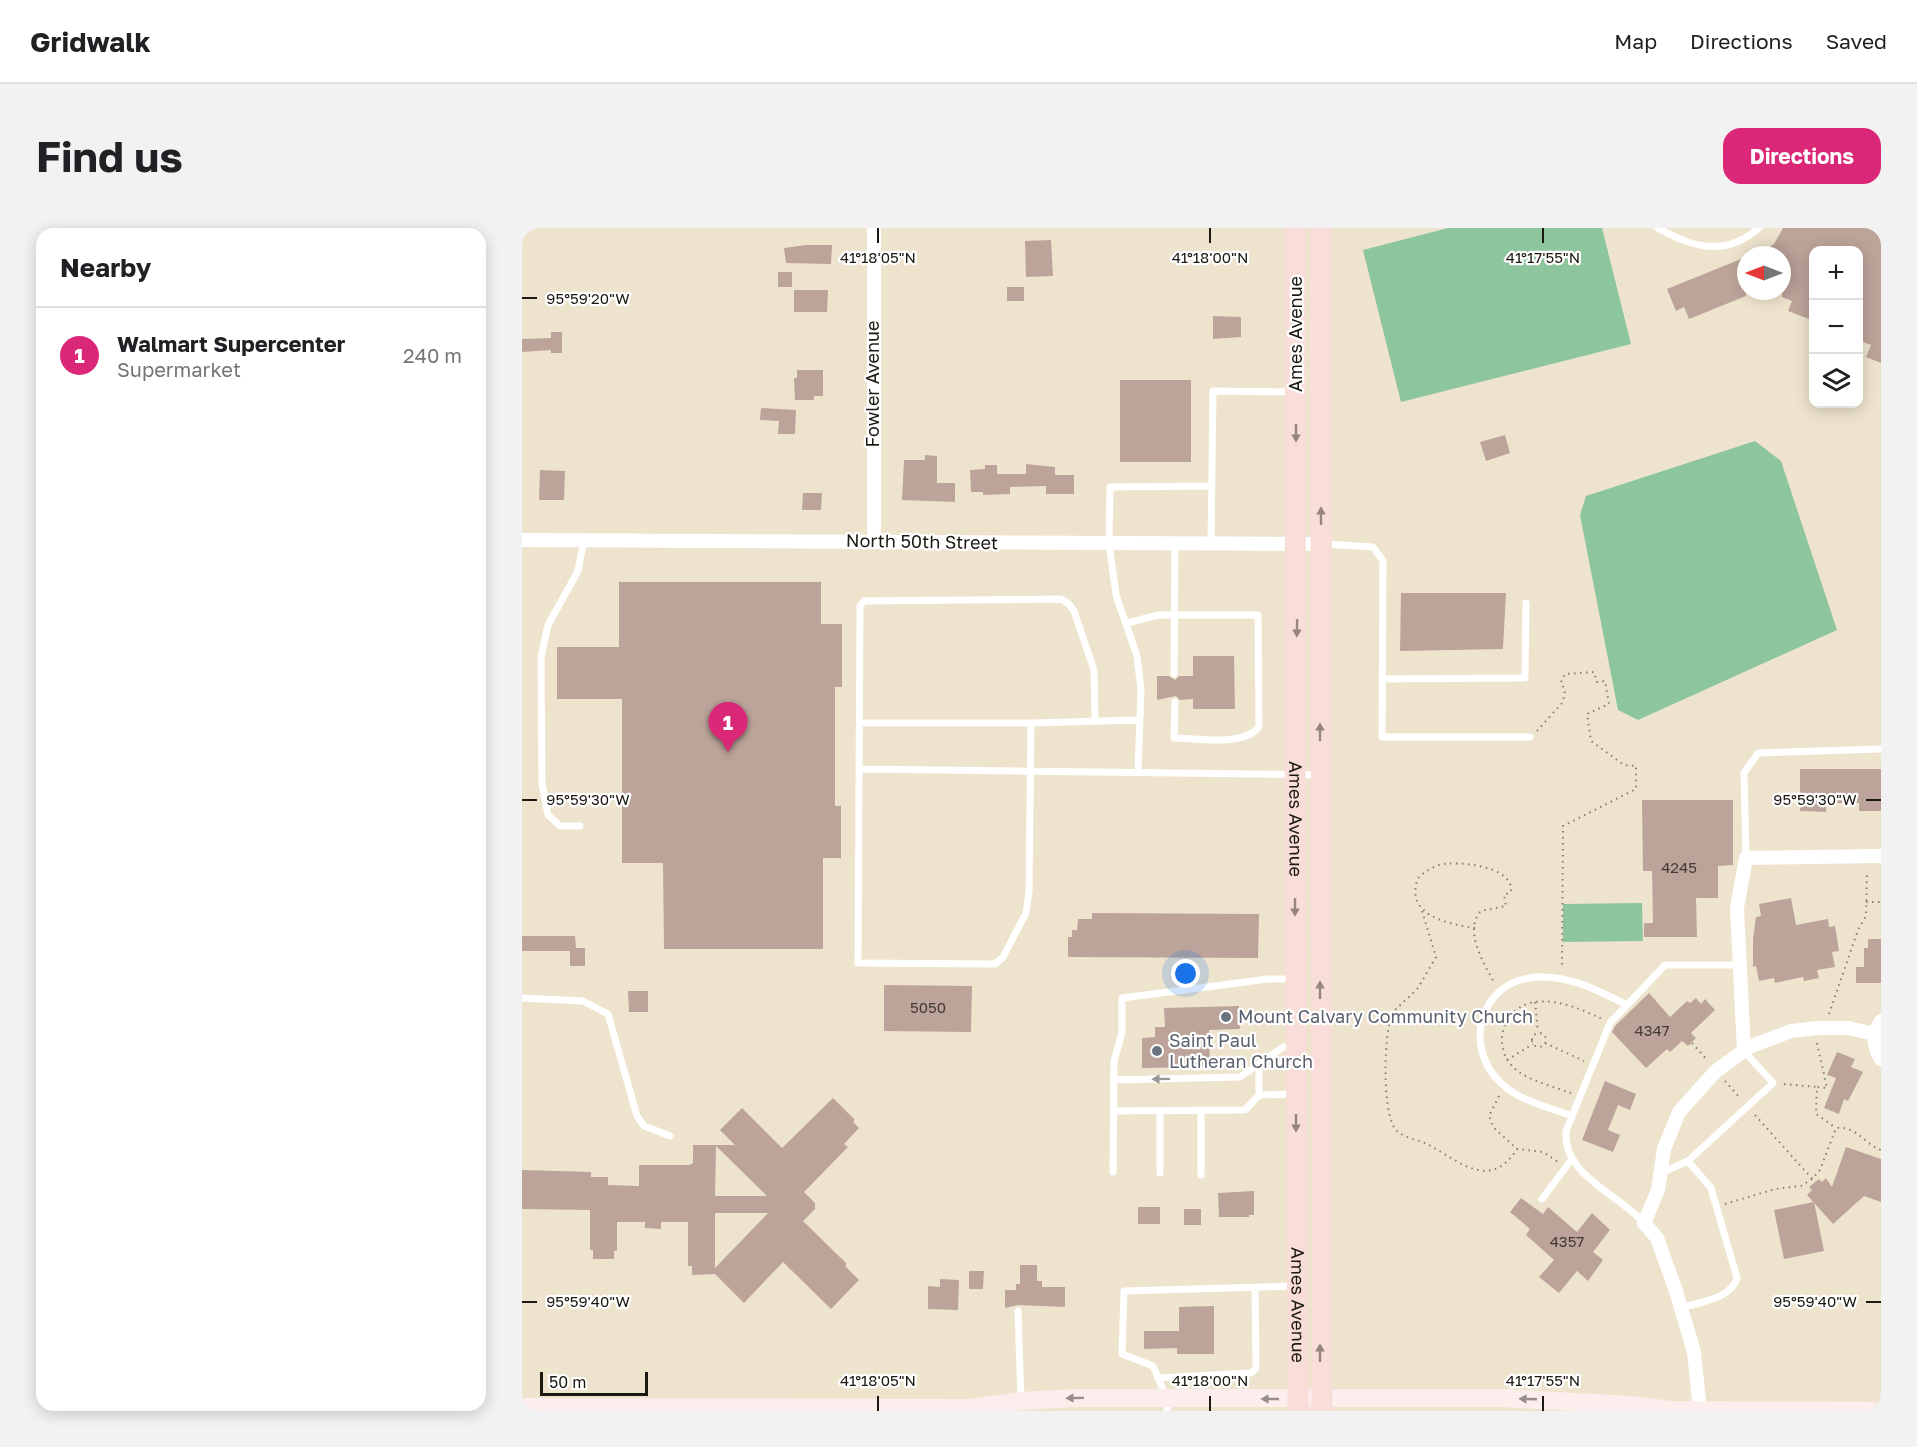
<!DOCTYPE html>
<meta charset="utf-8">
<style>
:root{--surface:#fff;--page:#f2f2f2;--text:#202124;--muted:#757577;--line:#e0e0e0;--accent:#db2777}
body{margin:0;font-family:"Golos Text",sans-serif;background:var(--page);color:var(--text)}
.controls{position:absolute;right:18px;top:18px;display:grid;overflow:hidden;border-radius:12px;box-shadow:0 3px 15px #0003}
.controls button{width:54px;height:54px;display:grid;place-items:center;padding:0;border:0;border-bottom:2px solid var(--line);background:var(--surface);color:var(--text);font:30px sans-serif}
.compass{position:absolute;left:1215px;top:18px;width:54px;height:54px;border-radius:50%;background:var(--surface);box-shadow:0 3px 15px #0003;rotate:270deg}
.scale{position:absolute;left:18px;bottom:15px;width:108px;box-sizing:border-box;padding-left:6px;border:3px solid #1c1911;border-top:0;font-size:16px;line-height:21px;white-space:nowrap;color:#1c1911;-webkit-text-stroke:4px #fff;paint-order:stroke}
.you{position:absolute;left:664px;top:746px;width:21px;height:21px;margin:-15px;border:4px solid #fff;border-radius:50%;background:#1a73e8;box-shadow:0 0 0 9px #1a73e833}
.badge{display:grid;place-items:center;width:39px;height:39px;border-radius:50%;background:var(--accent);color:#fff;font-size:20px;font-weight:700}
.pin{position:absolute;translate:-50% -50px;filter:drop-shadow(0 2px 3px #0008)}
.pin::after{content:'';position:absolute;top:32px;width:21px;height:18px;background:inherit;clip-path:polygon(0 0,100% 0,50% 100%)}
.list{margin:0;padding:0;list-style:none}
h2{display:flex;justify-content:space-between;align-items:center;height:78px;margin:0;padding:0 24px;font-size:26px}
h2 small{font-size:20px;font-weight:400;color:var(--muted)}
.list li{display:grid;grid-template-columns:39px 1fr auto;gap:18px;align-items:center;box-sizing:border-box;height:96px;padding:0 24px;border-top:2px solid var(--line)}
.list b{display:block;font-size:22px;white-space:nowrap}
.list p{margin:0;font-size:20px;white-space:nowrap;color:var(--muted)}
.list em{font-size:20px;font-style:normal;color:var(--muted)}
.icon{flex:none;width:33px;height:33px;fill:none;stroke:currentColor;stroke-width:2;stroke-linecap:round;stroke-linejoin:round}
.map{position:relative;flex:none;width:1359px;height:1183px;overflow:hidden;border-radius:18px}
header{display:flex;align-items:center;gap:36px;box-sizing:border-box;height:84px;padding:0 30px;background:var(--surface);border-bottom:2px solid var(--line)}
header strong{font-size:28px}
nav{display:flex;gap:33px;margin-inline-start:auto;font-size:21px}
.intro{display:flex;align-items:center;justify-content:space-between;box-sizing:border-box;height:144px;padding:0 36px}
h1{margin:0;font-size:42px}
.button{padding:15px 27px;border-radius:18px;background:var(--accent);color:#fff;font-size:21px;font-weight:700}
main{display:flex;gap:36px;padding:0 36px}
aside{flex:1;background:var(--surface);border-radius:18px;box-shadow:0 3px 15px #0003}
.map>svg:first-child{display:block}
</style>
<header>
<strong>Gridwalk</strong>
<nav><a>Map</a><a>Directions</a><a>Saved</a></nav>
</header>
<div class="intro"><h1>Find us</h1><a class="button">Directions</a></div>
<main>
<aside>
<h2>Nearby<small></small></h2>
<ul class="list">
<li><span class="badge">1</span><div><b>Walmart Supercenter</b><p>Supermarket</p></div><em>240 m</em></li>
</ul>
</aside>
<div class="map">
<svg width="1359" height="1183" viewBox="0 0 1359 1183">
<rect width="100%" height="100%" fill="#eee4ce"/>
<path fill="#8dc59e" d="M926,0H1080L1109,116L879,174L841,22Z
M1233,213L1259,233L1315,402L1116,492L1096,482L1058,287L1064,268Z
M1120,675L1121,713L1041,714V676Z"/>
<path fill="#bca49a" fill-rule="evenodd" d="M1261,0H1359V135L1344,129L1349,117L1336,112V22H1292V93L1266,83L1270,73L1260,69V27H1236L1252,16Z
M529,12L531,48L504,49L503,13Z
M284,17H310L309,36L264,35L262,20Z
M1224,29V68L1167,91L1162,79L1154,83L1145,61Z
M256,44H270V59H256Z
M485,59H502V73H485Z
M272,62H306L305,84H272Z
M691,88L719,89V109L691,111Z
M29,104H40V125H29V122L0,124V111L29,110Z
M275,142H301V168H292V172H273L272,150H275Z
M598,152H669V234H598Z
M239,180L274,182L273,206H256L257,193L238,192Z
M983,207L988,225L964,233L958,214Z
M403,227L415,228V255H433V274L380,272L382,232H403Z
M504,236L533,239V247H552V266H524V258L488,259V266L461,267V264H449L448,242L463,241V237H475V246H504Z
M18,242L43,243L42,272H17Z
M281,265H300L299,282H280Z
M97,354H299V396H320V459H313V578H319V630H301V721H142L141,635H100V471H35V419H97Z
M879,365H984L981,421L878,423Z
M671,428H712L713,481H671V471L658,472L654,468L635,472V448H647L653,452L657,448H671Z
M1278,541H1359V583H1337V575H1304V584L1278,583Z
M1120,572H1211V637L1196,638V670H1174L1175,709H1122V695H1131L1130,643H1121Z
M1269,670L1274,697L1306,691L1307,699L1313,698L1317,723L1310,724L1313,739L1295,742L1297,750L1282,753L1281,749L1253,755L1252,750L1237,753L1234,738L1231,739V711L1234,689L1239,688L1237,676Z
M570,685L737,686L736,730L546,729V709H550V702H555L556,691H570Z
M0,708H53L54,720H63V738H48V723H0Z
M1346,711H1359V755H1334V739H1342V720H1346Z
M362,757L450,758L449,804L362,803Z
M106,763H126V784H107Z
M1127,765L1148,789L1165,773L1168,775L1174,770L1179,776L1183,771L1193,782L1169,805L1174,810L1166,818L1160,813L1148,824L1145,821L1124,840L1090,804L1093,798Z
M717,778L718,801L687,802L688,839L620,840V810L633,809V799H643L642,780Z
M1315,824L1333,831L1329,839L1341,844L1326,873L1322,871L1317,886L1302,880L1314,850L1305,847Z
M1083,853L1114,866L1108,882L1096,877L1086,902L1098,907L1091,924L1060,912Z
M311,870L333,892L331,894L337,900L322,916L326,919L282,964L293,975V981L281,993L325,1036L323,1038L337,1052L309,1081L261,1034L222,1075L193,1046L170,1047V1038H166V994H139V1001L123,1000V994H95V1023H92V1031H71V1022H68V982L0,981V942L69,944V949H86V957L117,958V937H167L171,935V917H213L198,902L220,880L260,920ZM194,918L245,968H193ZM193,985H246L193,1040Z
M1324,919L1359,931V974L1342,968L1311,996L1285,967L1290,962L1287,959L1297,951L1300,954L1304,950L1310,959Z
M732,963V987H727V989H697L696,965Z
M999,970L1021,986L1026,979L1055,1004L1070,985L1088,1002L1071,1024L1081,1032L1066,1053L1055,1043L1037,1065L1017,1049L1032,1032L1004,1007L1008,1001L988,984Z
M1292,974L1302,1023L1262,1031L1252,982Z
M616,979H638V996H616Z
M662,981H679V997H662Z
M498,1037H515V1053H520V1059H543V1079L496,1077L483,1080V1062H494V1056H498Z
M447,1043H462L461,1061H447Z
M418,1051L437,1052L436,1082L406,1081V1058L418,1059Z
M692,1078V1126H655V1120L622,1121V1103H657V1079Z"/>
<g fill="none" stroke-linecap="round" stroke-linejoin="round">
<path stroke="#867f70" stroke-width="2" stroke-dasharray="1.5 4.5" stroke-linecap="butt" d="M1015,503L1041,474L1043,463L1039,454L1043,446L1072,444L1075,454L1083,453L1087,476L1065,486L1069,513L1102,537L1114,538V561L1041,598L1040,741
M1344,674H1359
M900,683L914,729L896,760L870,785C862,808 860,878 872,899C878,910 895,911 905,916C937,933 968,964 995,921
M953,700C925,696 882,687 896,650C902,644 909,640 917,637C934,632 993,638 989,664L982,667L984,678L959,683C941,702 962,736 972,754
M1013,774L1016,804
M1307,786L1336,702L1344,688L1345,643
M1010 812a7 7 0 1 1 14 0a7 7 0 1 1-14 0Z
M1023,815L1062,833
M1170,815L1186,833
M1295,815L1305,860L1295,859L1294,886L1314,900
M985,832L1011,816
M1203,853L1219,871
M1262,856L1295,859
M1049,865C1032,859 1012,854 997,844C970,826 976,784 1008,775C1032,769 1059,781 1080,791
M977,868L967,888L972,900L995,921L1021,924L1036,934
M1233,887L1293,954
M1203,976L1253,961L1279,958L1290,951L1298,942L1314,900C1334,897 1342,916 1359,922"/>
<path stroke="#fff" stroke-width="7" d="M1136,0C1171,20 1203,29 1237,0
M689,315L691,163L772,164
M802,316L851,319L861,333L860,509H1008
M605,395L637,387H736L737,499C721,519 676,510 652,510L653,474
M652,446L653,315
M861,451L1003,450L1004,375
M339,495H509L617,492
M509,495L507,663L504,685L481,729L473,736L336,735L338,378L342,373L539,371L547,376L552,383L572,442L573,493
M339,541L798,547
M616,543L619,462L615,428L594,367L587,315L588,259L690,258
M58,598H38L26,587L20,556L19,429L26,397L56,343L62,312
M1224,630L1222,545L1236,525L1359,521
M0,770L61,773L86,786L115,888L122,898L148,908
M737,837V867
M591,852L718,849L761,819H772
M591,883L723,882L737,867L772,866
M1050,888C1030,880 1003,874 986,861C938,826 954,751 1017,749C1049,748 1075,762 1103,776
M1166,933L1251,855L1222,823
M591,944L592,833L600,804V770L746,751H771
M638,945V883
M1139,945L1166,933L1189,960L1215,1050C1209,1071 1178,1074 1159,1080
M679,947V882
M1020,971L1050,931
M1122,995C1098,967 1040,947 1044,903L1088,795L1143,737H1218
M496,1083L499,1173
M636,1150L729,1145L734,1140L733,1059
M645,1183V1171L631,1138L600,1126L602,1063L774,1058"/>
<path stroke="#fff" stroke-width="14" d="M352,0V313
M0,312L799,316
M1359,793C1350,805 1351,819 1359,831
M1222,823L1215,680L1224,630L1359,628
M1178,1182L1172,1124L1154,1063L1135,1010L1122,995L1136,962L1142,921L1157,884L1193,844L1227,819L1269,803L1296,800H1327L1352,806"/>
<path stroke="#fceeec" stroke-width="18" d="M0,1179L449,1180L499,1173L553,1170H979L1109,1177L1148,1182L1351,1183"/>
<g stroke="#f9ddd9" stroke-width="21">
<path id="s1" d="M774,0L773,520L776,1183"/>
<path d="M799,0L800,1183"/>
</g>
</g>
<defs><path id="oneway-solid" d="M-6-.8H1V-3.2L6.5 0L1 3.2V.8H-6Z" transform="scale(1.5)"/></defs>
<g fill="#96857f">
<use href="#oneway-solid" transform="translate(774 205) rotate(90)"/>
<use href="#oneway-solid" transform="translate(799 288) rotate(-90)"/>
<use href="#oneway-solid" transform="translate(775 400) rotate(91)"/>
<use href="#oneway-solid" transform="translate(798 504) rotate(-90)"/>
<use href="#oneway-solid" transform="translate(773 679) rotate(90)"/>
<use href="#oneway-solid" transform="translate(798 762) rotate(-90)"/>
<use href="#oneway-solid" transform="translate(774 895) rotate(90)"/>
<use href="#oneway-solid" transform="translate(798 1125) rotate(-90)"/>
</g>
<use fill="#999894" href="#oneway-solid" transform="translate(639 851) rotate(179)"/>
<g fill="#978e89">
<use href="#oneway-solid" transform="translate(553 1170) rotate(179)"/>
<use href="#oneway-solid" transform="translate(748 1171) rotate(-180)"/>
<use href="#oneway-solid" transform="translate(1006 1171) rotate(-178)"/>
</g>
<path fill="none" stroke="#1c1911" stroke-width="2" d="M356,0V15M688,0V15M1021,0V15M0,70H15M0,572H15M1344,572H1359M0,1074H15M1344,1074H1359M356,1168V1183M688,1168V1183M1021,1168V1183"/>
<g fill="#6b7280" stroke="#fff" stroke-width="2">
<circle cx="704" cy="789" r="6"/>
<circle cx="635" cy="823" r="6"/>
</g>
<g text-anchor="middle" stroke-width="4.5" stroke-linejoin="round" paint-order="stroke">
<g font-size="15" fill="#443c33">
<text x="1157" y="645">4245</text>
<text x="406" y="785">5050</text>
<text x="1130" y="808">4347</text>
<text x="1045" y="1019">4357</text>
</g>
<g font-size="18" fill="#1c1911" stroke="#fff">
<text transform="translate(774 106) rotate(-90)" y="6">Ames Avenue</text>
<text transform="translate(351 156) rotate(-90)" y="6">Fowler Avenue</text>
<text transform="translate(400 314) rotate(1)" y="6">North 50th Street</text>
<text dy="6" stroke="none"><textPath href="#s1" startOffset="591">Ames Avenue</textPath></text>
<text dy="6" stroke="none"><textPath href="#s1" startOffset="1077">Ames Avenue</textPath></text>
</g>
<g font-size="18" fill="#5b616d" stroke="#fff" text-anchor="start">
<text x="716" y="795">Mount Calvary Community Church</text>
<text x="647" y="819">Saint Paul<tspan x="647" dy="21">Lutheran Church</tspan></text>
</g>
</g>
<g font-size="15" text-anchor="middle" fill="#1c1911" stroke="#fff" stroke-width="4.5" stroke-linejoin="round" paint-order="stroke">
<text x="356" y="35">41°18'05"N</text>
<text x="688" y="35">41°18'00"N</text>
<text x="1021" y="35">41°17'55"N</text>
<text x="66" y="76">95°59'20"W</text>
<text x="1293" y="577">95°59'30"W</text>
<text x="66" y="577">95°59'30"W</text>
<text x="1293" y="1079">95°59'40"W</text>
<text x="66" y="1079">95°59'40"W</text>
<text x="356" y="1158">41°18'05"N</text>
<text x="688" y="1158">41°18'00"N</text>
<text x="1021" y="1158">41°17'55"N</text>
</g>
</svg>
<div class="controls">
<button>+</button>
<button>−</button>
<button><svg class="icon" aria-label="layers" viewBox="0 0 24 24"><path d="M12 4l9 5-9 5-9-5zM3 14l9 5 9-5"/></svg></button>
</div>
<svg class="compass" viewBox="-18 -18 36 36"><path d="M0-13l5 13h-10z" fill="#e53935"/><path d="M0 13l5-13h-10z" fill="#757577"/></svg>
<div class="scale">50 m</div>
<div class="you"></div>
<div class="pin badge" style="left:206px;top:524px">1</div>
</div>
</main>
